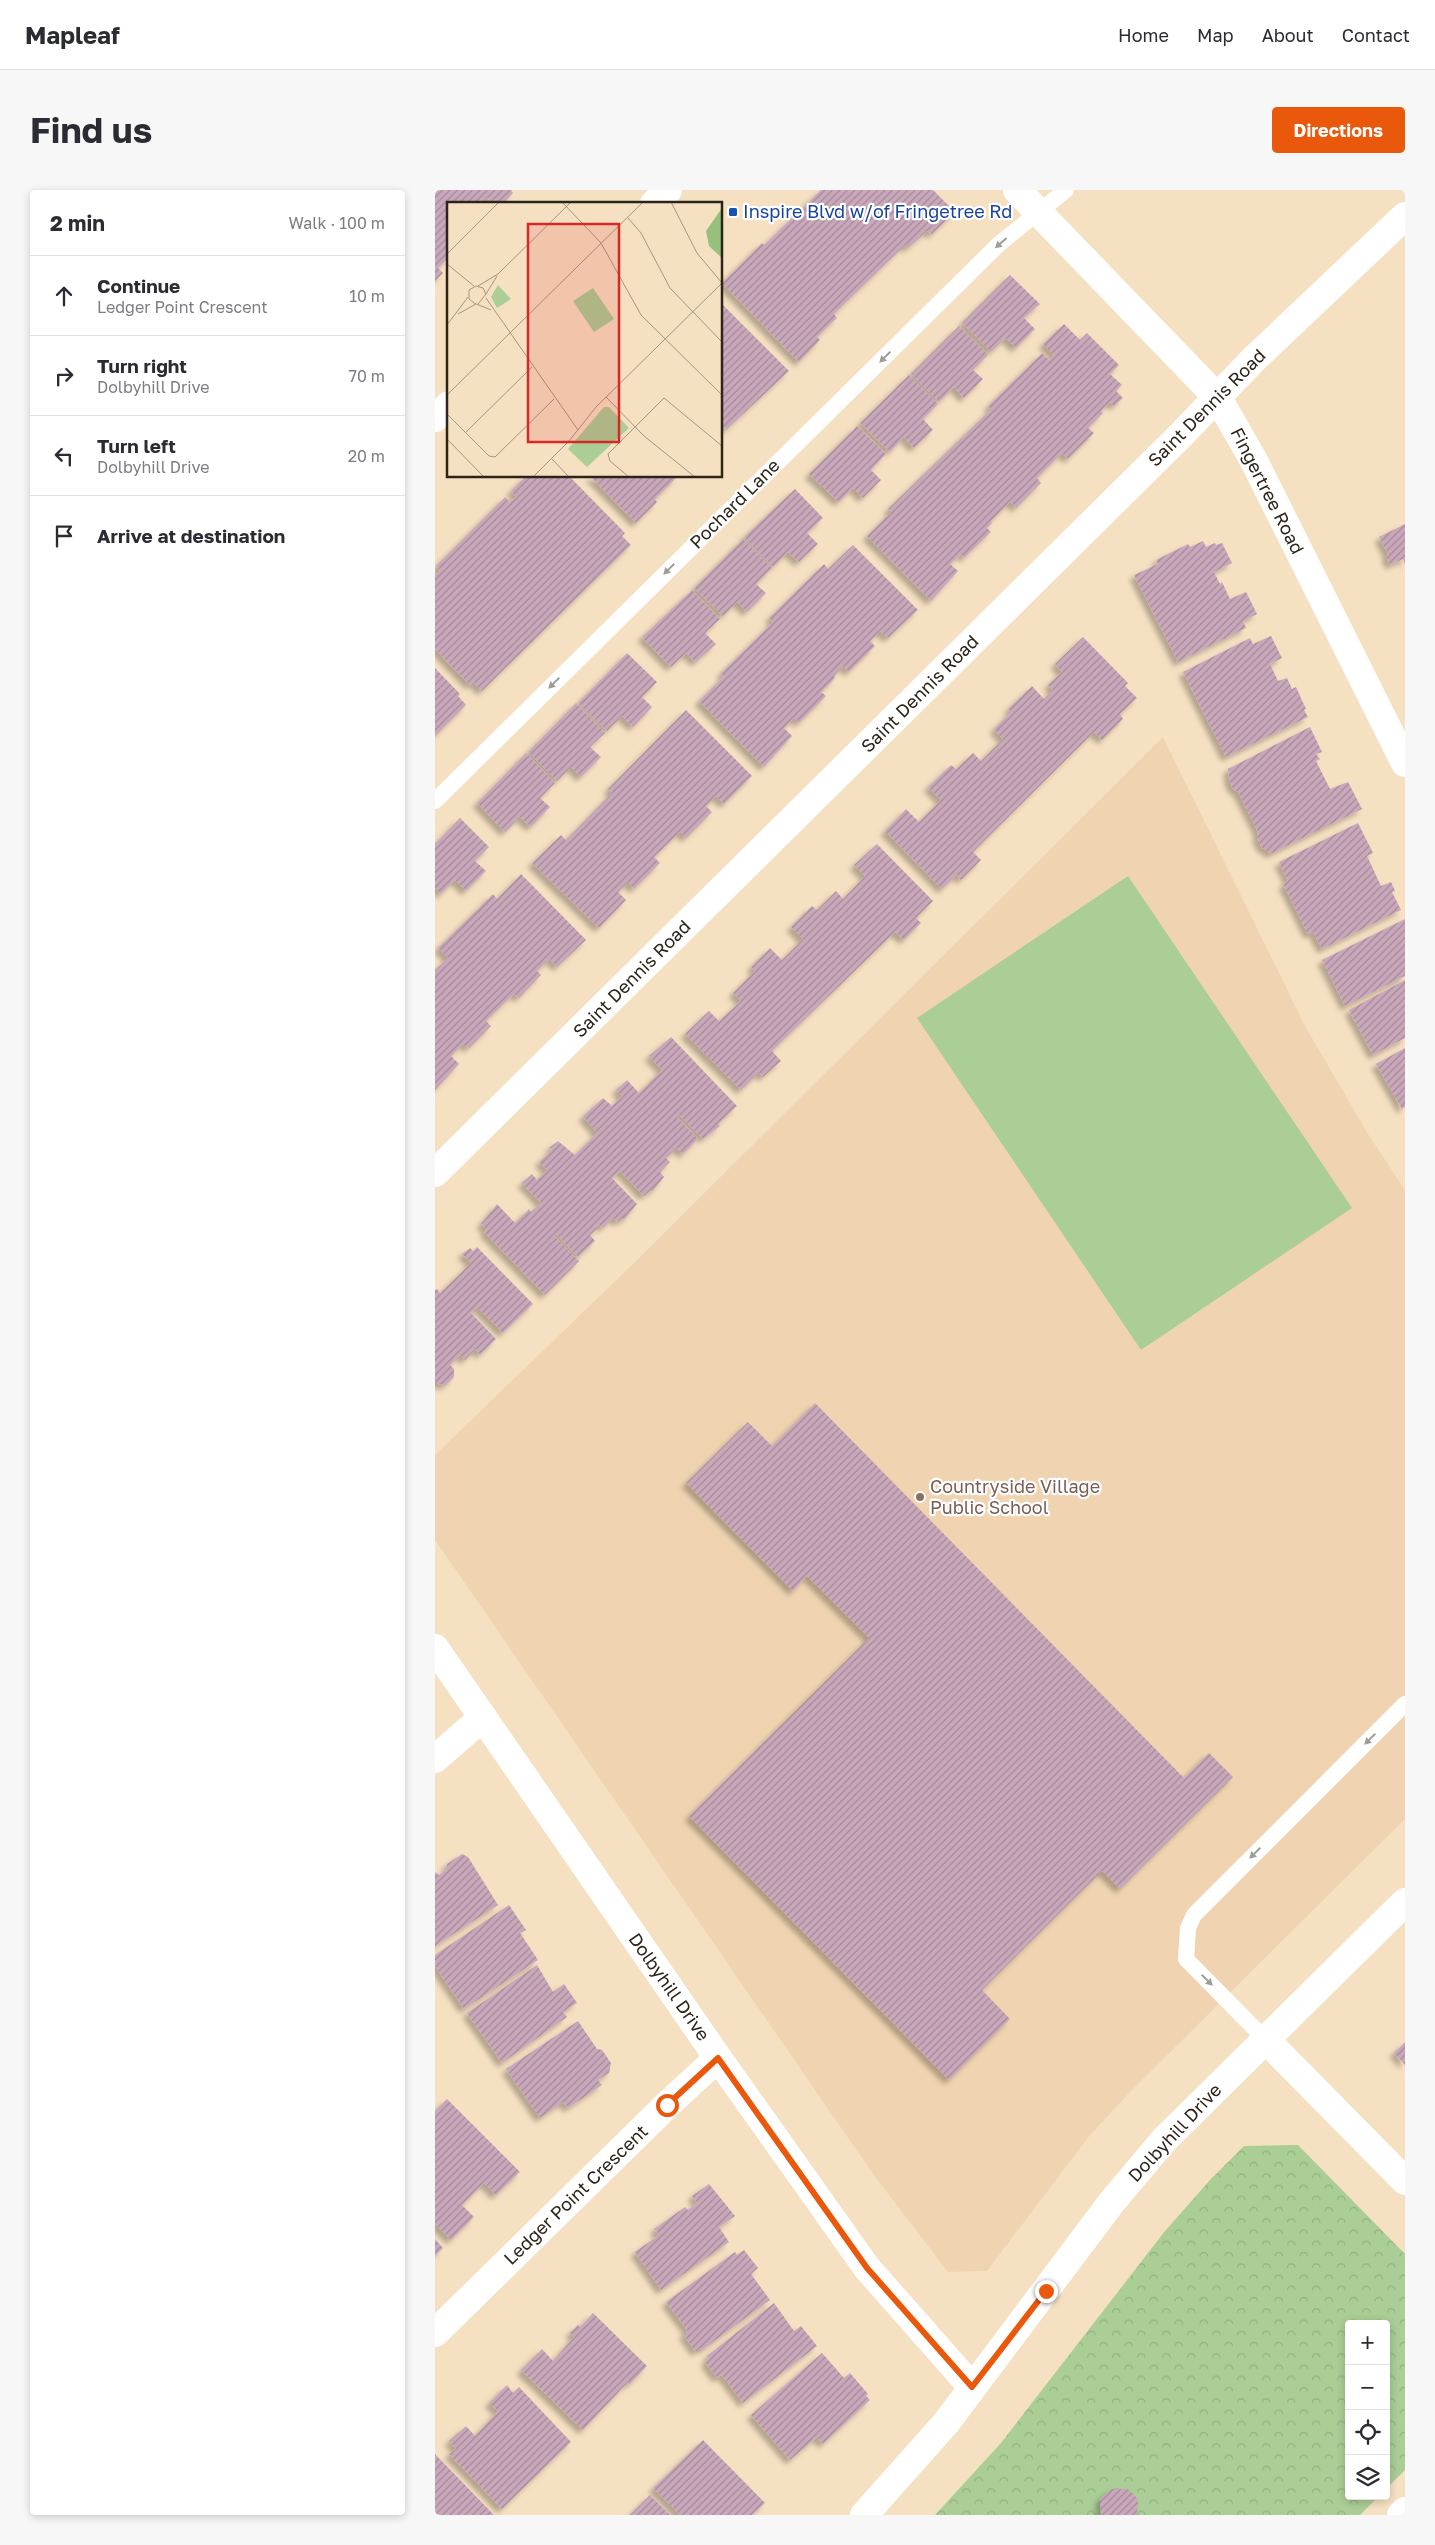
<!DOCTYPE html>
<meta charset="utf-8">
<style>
:root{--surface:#fff;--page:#f7f7f7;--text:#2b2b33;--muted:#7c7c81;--line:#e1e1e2;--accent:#ea580c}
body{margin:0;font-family:"Golos Text",sans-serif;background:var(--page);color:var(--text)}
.controls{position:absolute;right:15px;bottom:15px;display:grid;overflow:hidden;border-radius:5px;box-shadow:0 2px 8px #0003}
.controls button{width:45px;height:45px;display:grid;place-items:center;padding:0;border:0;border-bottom:1px solid var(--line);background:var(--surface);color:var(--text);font:25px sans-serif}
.stop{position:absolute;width:15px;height:15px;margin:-11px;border:4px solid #ea580c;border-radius:50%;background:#fff}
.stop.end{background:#ea580c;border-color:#fff;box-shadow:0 1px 5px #0008}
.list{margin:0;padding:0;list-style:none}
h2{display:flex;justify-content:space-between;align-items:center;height:65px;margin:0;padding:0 20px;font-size:21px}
h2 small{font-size:16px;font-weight:400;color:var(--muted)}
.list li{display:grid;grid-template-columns:32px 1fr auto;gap:15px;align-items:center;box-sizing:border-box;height:80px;padding:0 20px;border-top:1px solid var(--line)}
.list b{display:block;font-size:19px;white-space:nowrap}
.list p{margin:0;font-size:16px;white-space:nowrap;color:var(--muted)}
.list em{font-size:16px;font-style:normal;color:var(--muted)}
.icon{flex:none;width:28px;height:28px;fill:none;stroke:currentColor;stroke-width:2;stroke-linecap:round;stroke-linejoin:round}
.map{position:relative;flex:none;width:970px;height:2325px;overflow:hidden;border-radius:5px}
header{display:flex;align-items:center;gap:30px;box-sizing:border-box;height:70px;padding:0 25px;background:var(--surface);border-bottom:1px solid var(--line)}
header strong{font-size:24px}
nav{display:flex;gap:28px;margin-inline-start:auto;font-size:18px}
.intro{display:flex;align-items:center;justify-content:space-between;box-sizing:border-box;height:120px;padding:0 30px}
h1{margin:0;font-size:35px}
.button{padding:12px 22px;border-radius:5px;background:var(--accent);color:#fff;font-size:18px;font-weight:700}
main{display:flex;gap:30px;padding:0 30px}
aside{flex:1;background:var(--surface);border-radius:5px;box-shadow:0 2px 8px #0003}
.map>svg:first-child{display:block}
</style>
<header>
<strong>Mapleaf</strong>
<nav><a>Home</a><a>Map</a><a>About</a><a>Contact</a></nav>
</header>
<div class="intro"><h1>Find us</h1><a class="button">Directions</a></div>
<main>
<aside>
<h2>2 min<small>Walk · 100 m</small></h2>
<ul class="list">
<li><svg class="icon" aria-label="ahead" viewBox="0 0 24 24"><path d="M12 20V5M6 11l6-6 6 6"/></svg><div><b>Continue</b><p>Ledger Point Crescent</p></div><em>10 m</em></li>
<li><svg class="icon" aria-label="right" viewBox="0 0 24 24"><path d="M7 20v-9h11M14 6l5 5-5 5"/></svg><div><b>Turn right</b><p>Dolbyhill Drive</p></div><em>70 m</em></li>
<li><svg class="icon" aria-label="left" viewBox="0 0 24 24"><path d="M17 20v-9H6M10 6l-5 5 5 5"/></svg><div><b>Turn left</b><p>Dolbyhill Drive</p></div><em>20 m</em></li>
<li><svg class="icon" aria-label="arrive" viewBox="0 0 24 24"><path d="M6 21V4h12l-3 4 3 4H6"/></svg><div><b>Arrive at destination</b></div></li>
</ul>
</aside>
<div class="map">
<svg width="970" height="2325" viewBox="0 0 970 2325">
<defs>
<pattern id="park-crowns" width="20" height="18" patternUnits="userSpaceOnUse" patternTransform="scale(1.25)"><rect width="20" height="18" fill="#aace96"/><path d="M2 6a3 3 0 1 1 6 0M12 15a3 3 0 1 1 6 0" fill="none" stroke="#92b181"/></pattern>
<pattern id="building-hatch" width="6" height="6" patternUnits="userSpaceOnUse" patternTransform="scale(1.25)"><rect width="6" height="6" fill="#caa8bb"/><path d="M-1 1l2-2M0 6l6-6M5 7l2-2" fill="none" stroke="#a48997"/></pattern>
<filter id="shadow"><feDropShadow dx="-4.5" dy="4.5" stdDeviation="2.5" flood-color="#0004"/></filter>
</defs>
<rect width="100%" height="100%" fill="#f6e0c2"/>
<path fill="#f0d4b1" d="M728,547L870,836L933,944L970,1000V1629L696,1901L655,1945L552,2081L513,2082L438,1984L0,1350V1265L201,1071Z"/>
<path fill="#aace96" d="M693,686L917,1018L706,1160L482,828Z"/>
<path fill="url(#park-crowns)" d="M863,1955L970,2064V2280L951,2299V2134H914V2306H944L925,2325H500L566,2253L730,2041L775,1990L809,1956Z"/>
<path fill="url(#building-hatch)" filter="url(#shadow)" d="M0,0H76L78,3L68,14H58L52,8L47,14H14L12,61L14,67L3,78L8,83L0,91Z
M386,0H498L520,22L497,44L492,41L473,58L470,55L399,124L402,128L382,147L385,150L364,172L287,93L327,53L329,55Z
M575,85L605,114L589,128L600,139L581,158L571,148L556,162L527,133Z
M286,113L354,181L292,239L286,235Z
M629,134L645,150L652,143L684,175L675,184L687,195L681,201L688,208L679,216L675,212L666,221L668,223L653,238L659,243L633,269L627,263L602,288L606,293L581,318L575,312L556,331L557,333L552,338L556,342L529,368L526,364L515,374L523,381L496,411L432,346L456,322L453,319L556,219L553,216L607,163L614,170L619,165L608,154Z
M524,136L553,165L538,180L548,189L529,208L519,197L504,212L476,184Z
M474,185L503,214L488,229L498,240L479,258L469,247L455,262L425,233Z
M422,236L451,264L436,280L446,290L428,308L418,298L404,312L374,284Z
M91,286H134L190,343L187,346L196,355L47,501L38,492L35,495L0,459V385L5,380L1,376L70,307L75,312L81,307L76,301Z
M155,286H243L220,309L222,312L201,333Z
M360,299L388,328L372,343L383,354L364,372L353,362L338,377L309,347Z
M970,334V374L968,369L955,375L951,366L953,364L944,347Z
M308,349L337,378L321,394L331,403L312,422L302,412L288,426L259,398Z
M768,351L771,357L780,353L781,355L787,353L797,373L779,382L785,394L787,392L795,409L811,402L822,424L808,431L811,438L743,472L699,385L723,374L721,370L753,354L755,357Z
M418,355L483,420L453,448L445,441L435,451L440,456L414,482L408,476L399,486L400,488L386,502L391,506L364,533L359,528L349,538L357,546L329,577L264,511L289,486L286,483L338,432L334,428L389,374L393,379Z
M257,400L285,429L270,443L281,454L261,472L251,463L236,477L207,447Z
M836,446L847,468L835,474L843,491L852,488L857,499L861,497L871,519L869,520L873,527L791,567L748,482L815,448L818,454Z
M648,447L693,493L690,496L702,508L685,524L688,529L667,550L659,542L538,662L546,670L526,690L522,685L507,699L450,641L471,619L484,632L506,610L493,597L516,575L521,579L538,563L546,571L568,549L559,539L576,522L573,519L597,496L609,509L618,500L613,495L627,482L620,474Z
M192,463L222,492L207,507L217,517L198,537L187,526L172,541L143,513Z
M0,478L25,504L23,506L31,515L0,546Z
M141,513L170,543L155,557L166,567L146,587L136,577L122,591L93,562Z
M251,520L317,586L289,614L281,606L271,616L277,622L251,648L245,642L219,667L225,673L199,699L193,692L183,702L191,710L164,738L97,673L126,645L131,650L177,603L173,599Z
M875,537L887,562L881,564L885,569L881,571L895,599L913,592L927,619L835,664L832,660L827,658L822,648L823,642L803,602L798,599L794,590L793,579Z
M91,563L120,593L105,608L115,617L96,637L85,627L70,642L42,613Z
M25,628L54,657L40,671L51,681L31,701L20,690L6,704L0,698V654Z
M923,633L938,663L932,666L946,696L956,692L960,701L957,702L966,720L887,759L878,742L873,744L848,694L853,691L844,672Z
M442,654L498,711L481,728L486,733L469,750L460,742L337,861L346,871L328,887L324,883L306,900L250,844L274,821L284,831L306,811L298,803L320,781L316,777L335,758L347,770L368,749L356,737L377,716L382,720L401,701L408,709L430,686L419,675Z
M86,684L151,750L122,777L115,769L102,781L106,785L84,808L79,804L51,831L56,836L34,858L28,854L16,866L24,874L0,900V780L13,768L3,758L58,704L62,709Z
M970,729V786L910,816L887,770Z
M970,790V848L938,865L914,820Z
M236,847L302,916L283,934L285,936L268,949L243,924L241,926L263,949L248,964L242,958L231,968L235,972L225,982L229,987L217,1002L216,1000L209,1006L185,981L177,988L202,1014L189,1030L187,1028L183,1032L178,1028L168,1038L163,1034L161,1035L163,1038L155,1045L160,1051L143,1067L121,1044L119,1046L144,1071L110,1105L49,1042L52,1040L46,1034L62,1014L80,1033L94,1019L96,1022L106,1013L87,993L97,984L102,990L112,980L104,972L117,960L114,958L123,951L140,965L162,943L148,926L168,908L177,916L187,906L181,900L192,890L204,903L227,880L214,866Z
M970,858V917L967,919L941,874Z
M42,1057L98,1114L68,1143L42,1117L36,1123L61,1149L45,1165L41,1159L30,1170L25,1165L15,1175L19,1179V1187L11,1195L3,1194L0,1191V1100L2,1099L5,1103L36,1073L27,1064L35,1058L38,1061Z
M380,1213L749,1588L774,1563L798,1587L685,1699L667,1681L547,1800L575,1829L514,1890L254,1626L434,1448L372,1386L358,1401L251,1293L313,1232L337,1256Z
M27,1664L33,1667L63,1715L0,1756V1682L4,1685L11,1680L12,1674Z
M74,1715L91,1740L85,1743L103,1770L29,1819L0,1776V1765Z
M102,1775L118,1802L129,1794L142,1813L128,1822L132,1827L67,1873L32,1823Z
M143,1831L162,1859L167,1860L176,1873L174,1883L163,1890L167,1895L133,1918L128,1912L105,1928L71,1879Z
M970,1852V1875L959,1863Z
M12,1909L85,1982L61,2005L49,1993L27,2015L39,2027L16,2050L0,2034V1921Z
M274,1994L300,2026L284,2037L294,2052L226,2100L200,2062L224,2045L219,2039L250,2017L253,2020L262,2013L257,2006Z
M0,2049L8,2058L0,2066Z
M309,2060L323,2078L316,2084L335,2110L267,2160L265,2158L261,2162L248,2144L253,2141L231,2112L300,2062L302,2065Z
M339,2113L359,2141L366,2136L382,2156L308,2213L287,2185L282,2188L270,2172L274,2169L272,2166Z
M158,2123L212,2176L194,2195L193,2192L148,2240L86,2180L107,2159L118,2171L139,2147L135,2143L143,2135L145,2137Z
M387,2163L409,2188L415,2183L433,2204L431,2206L435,2210L388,2254L382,2247L355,2270L316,2225Z
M72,2195L78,2203L84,2197L136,2252L67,2319L14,2264L21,2259L14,2251L31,2236L40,2246L63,2221L54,2213Z
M268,2250L330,2313L317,2325H245L218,2298Z
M0,2264L59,2325H0Z
M676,2299H693L703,2309L702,2325H666L665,2309Z
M215,2305L235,2325H195Z"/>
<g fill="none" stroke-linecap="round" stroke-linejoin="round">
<path stroke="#fff" stroke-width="16" d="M0,611L564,54L631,0
M830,1849L751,1769L753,1738L759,1725L970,1514"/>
<path stroke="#fff" stroke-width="28" d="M582,0L783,208L819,271L970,573
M0,983L745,246L819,169L970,26
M0,1458L283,1868L432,2078L537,2197
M0,1569L48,1527
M830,1849L970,1991
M0,2143L232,1915L283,1868
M429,2325L511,2233L676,2013L729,1950L970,1712
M966,2325L970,2321"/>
<path stroke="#fff" stroke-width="28" d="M219,14L233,0
M0,228L14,215"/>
</g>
<defs><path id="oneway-solid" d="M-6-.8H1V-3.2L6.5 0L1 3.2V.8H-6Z" transform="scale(1.25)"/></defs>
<g fill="#a09c98">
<use href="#oneway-solid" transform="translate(566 53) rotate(139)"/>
<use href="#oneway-solid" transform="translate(450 167) rotate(135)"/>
<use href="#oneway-solid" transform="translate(234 379) rotate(135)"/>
<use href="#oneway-solid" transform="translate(119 493) rotate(135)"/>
<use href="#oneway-solid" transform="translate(935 1549) rotate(135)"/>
<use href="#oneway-solid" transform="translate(820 1663) rotate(135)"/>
<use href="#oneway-solid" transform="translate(772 1790) rotate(45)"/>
</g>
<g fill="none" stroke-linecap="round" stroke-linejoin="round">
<path stroke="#ea580c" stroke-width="6" d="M232,1915L283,1868L432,2078L537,2197L611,2101"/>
</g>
<rect fill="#1a4fb4" stroke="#fff" stroke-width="2" x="293" y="17" width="10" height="10" rx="2.5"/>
<circle fill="#8d6e63" stroke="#fff" stroke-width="2" cx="485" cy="1307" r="5"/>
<g text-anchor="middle" stroke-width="4.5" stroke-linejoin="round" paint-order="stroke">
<g font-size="18" fill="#164399" stroke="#fff" text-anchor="start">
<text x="308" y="28">Inspire Blvd w/of Fringetree Rd</text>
</g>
<g font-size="18" fill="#2c2419" stroke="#fff">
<text transform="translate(772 218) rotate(-45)" y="6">Saint Dennis Road</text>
<text transform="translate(832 301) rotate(63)" y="6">Fingertree Road</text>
<text transform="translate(300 314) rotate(-45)" y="6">Pochard Lane</text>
<text transform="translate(485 504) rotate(-45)" y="6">Saint Dennis Road</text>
<text transform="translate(197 789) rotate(-45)" y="6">Saint Dennis Road</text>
<text transform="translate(234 1797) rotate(55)" y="6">Dolbyhill Drive</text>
<text transform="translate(740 1943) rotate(-47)" y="6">Dolbyhill Drive</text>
<text transform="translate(141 2005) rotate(-44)" y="6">Ledger Point Crescent</text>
</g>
<g font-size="18" fill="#785e54" stroke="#fff" text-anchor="start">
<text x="495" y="1303">Countryside Village<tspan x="495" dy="21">Public School</tspan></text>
</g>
</g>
<g transform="translate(12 12)">
<rect width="275" height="275" fill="#f6e0c2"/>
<path d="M146,86L167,117L147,130L126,99Z" fill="#aace96"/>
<path d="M275,6V56L262,44L259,29Z" fill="#97c07f"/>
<path d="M51,83L64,97L50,106L44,95ZM157,205H162L182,226L140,265L121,247Z" fill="#aace96"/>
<path fill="none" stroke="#a5957e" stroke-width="1" d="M115,0L154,41L194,113L275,193M224,0L250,51L275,81M181,16L194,31L223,86L275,140M0,52L52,0M0,62L27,84M31,84L51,72L124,0M39,92L50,74M39,96L131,228M31,102L39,92L36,86L29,84L22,88V97L27,101L44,108M11,112L29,102M0,123L21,95M0,193L196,0M159,195L197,234L248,275M0,212L42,254L48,255L107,197M18,231L85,165M0,237L37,275M105,257L122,275M86,275L122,239L149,205L275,81M182,275L163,259L161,252L217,196L275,244"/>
<path fill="#d62828" fill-opacity="0.15" stroke="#d62828" stroke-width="2.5" d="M81,22H172V240H81Z"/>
<rect width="275" height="275" fill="none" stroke="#2c2419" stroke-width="2.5"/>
</g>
</svg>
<div class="controls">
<button>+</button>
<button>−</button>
<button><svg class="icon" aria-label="locate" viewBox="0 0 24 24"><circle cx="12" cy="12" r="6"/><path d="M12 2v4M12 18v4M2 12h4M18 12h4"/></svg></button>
<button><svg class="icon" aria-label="layers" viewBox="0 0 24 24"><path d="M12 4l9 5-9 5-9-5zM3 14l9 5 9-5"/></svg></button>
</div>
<div class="stop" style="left:232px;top:1915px"></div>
<div class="stop end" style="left:611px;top:2101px"></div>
</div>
</main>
